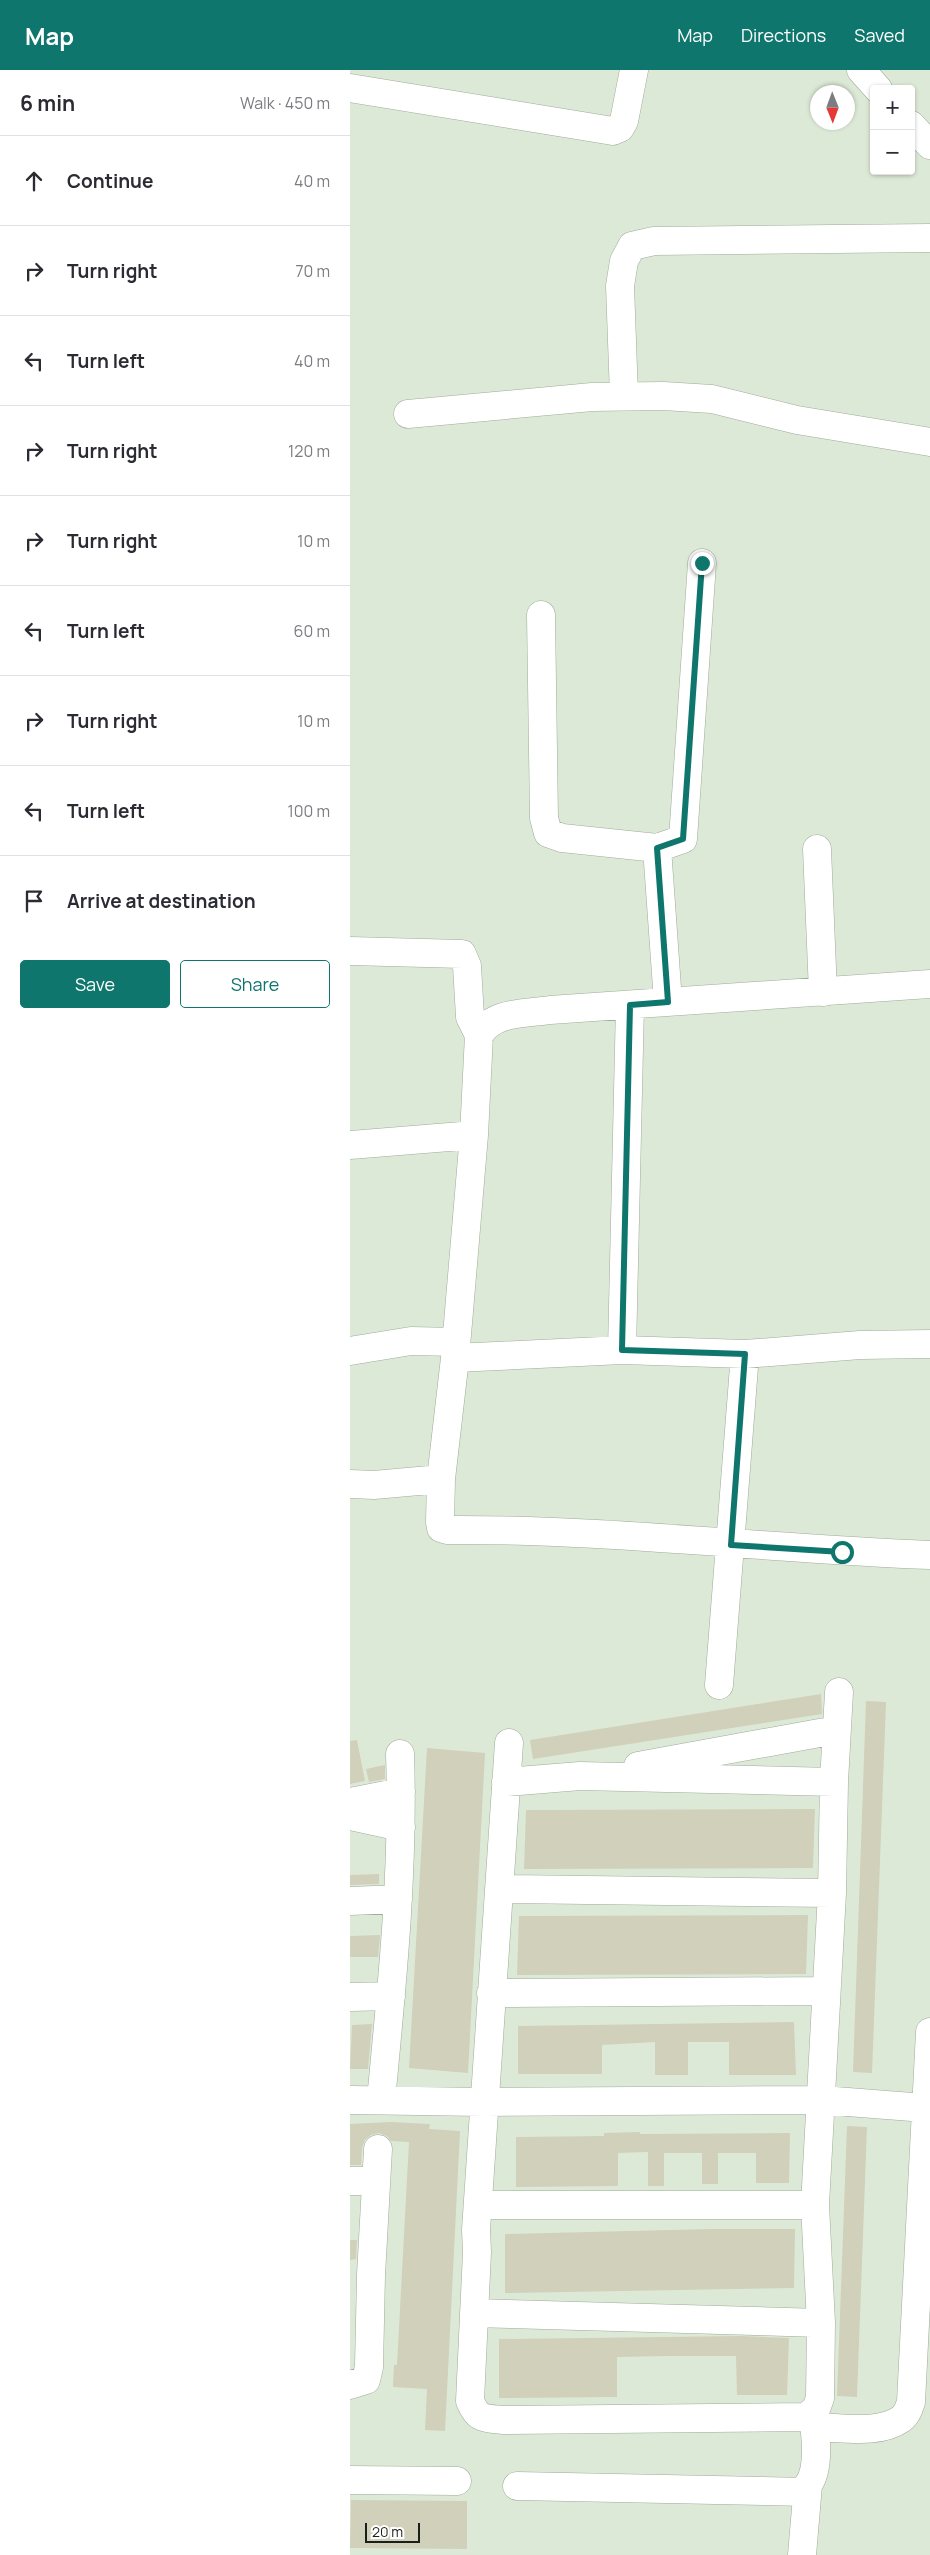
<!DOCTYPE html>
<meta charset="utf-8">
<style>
:root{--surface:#fff;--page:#f2f2f3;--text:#2b2b33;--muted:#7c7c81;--line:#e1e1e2;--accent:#0f766e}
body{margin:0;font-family:Manrope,sans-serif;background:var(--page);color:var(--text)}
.controls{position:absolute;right:15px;top:15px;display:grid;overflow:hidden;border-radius:5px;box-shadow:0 1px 4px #0004}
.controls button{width:45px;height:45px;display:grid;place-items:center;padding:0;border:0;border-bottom:1px solid var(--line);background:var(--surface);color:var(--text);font:25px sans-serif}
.compass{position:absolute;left:460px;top:15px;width:45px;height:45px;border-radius:50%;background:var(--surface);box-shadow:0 1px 4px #0004;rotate:179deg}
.scale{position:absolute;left:15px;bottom:12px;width:55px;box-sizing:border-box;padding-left:5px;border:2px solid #1b1f19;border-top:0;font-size:14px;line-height:18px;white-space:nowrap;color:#1b1f19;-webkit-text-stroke:4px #fff;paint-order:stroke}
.stop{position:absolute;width:15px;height:15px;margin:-11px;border:4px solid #0f766e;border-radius:50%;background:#fff}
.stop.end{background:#0f766e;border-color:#fff;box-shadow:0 1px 5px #0008}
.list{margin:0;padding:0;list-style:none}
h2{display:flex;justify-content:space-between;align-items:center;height:65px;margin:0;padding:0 20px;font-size:21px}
h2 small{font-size:16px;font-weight:400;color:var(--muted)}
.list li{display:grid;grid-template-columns:32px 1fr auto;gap:15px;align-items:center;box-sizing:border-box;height:90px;padding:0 20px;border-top:1px solid var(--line)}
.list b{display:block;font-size:19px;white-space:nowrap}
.list em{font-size:16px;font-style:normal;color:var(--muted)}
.actions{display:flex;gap:10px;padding:15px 20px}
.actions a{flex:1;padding:11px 0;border:1px solid var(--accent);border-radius:5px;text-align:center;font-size:18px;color:var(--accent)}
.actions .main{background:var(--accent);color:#fff}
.icon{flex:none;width:28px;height:28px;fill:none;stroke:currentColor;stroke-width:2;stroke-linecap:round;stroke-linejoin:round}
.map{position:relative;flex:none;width:580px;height:2485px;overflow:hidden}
header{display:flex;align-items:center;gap:30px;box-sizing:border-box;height:70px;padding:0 25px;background:var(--accent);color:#fff}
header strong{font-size:24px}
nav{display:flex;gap:28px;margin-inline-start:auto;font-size:18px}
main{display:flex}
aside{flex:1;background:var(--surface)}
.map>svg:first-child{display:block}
</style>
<header>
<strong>Map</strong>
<nav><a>Map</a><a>Directions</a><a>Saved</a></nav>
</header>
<main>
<aside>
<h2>6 min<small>Walk · 450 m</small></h2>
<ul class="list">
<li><svg class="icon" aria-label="ahead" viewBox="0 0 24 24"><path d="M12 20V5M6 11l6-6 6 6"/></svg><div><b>Continue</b></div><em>40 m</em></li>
<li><svg class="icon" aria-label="right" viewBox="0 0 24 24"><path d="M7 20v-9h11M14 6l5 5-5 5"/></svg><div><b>Turn right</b></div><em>70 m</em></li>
<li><svg class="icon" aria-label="left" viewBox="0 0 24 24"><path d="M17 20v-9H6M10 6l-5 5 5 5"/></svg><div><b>Turn left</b></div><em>40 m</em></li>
<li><svg class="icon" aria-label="right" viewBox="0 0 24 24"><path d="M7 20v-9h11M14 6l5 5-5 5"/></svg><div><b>Turn right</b></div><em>120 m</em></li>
<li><svg class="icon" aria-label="right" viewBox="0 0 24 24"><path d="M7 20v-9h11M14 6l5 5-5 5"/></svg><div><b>Turn right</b></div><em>10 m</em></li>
<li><svg class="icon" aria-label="left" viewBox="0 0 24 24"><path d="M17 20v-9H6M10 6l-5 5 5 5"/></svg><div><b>Turn left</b></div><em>60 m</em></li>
<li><svg class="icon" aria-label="right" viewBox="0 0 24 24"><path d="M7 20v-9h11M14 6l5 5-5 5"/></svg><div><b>Turn right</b></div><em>10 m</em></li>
<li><svg class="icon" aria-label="left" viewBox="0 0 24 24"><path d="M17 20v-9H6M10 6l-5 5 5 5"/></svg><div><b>Turn left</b></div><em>100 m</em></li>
<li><svg class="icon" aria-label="arrive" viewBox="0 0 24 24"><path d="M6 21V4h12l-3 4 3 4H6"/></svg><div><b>Arrive at destination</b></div></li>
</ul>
<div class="actions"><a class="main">Save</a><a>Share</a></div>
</aside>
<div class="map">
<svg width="580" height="2485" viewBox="0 0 580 2485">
<rect width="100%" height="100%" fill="#dde9d7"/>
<path fill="#d0d0bb" d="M471,1624L472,1644L183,1689L180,1670Z
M516,1631L536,1632L522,2003L503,2002Z
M7,1670L15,1711L0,1714V1671Z
M77,1678L135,1683L118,2003L59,1998Z
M35,1695V1709L19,1712L16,1699Z
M465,1739L463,1798L174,1799L176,1740Z
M29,1804V1814L0,1815V1805Z
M458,1845L456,1904L167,1905L169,1846Z
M30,1865L28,1887H0V1866Z
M444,1952L446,2005H379V1972H338V2005H305V1972L252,1975V2004H168V1956Z
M22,1954L18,1999H0L2,1955Z
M40,2052L80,2054L79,2059L110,2061L95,2361L75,2360L77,2319L43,2317L44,2295H47L59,2072L41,2071L37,2066L29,2063L21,2065L15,2070L12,2078L11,2095H0V2054Z
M497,2056L517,2057L507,2327L487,2326Z
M290,2062V2064L440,2063L439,2113H406V2083H368V2114H352V2083H314V2116H298V2082L268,2083V2116L166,2117V2067L254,2066V2063Z
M361,2159H445L444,2218L155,2223V2164Z
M0,2170H7L6,2189L0,2190Z
M391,2266L439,2268L437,2325H387L386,2286H320L267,2287V2327L149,2328V2269Z
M1,2430L117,2431V2479L0,2478Z"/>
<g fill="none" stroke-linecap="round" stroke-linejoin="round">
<g stroke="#9fab9a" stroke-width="29">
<path id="minor" d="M511,0L528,19
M0,18L263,61L270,58L274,51L284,0
M561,55L580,75
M274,326L270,216L274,191L282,176L304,171L580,168
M58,344L242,327L313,326L362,329L447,350L580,372
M191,545L194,748L198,763L212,768L307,778L318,932
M307,778L333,769L352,493
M467,779L473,922
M0,881L112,884L117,896L120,947L129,965
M0,1075L124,1065L129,965C144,941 174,944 200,940L580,914
M580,1274L510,1275L395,1284L272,1280L105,1288L91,1409L90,1452L91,1458L97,1460C258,1459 419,1479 580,1485
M272,1280L280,935
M0,1281L61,1271L106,1272
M105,1288L124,1065
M0,1414L24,1415L91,1409
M369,1615L395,1284
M159,1673L126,2160L127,2182L120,2331C128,2350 134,2348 153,2350L456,2347L466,2339L470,2328L471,2253L465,2135L482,1823L484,1712L489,1622
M288,1696L486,1660
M156,1712L230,1706L484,1712
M0,1732L51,1722
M0,1746L51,1757
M149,1819L482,1823
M0,1831L48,1829
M141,1923L475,1921
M0,1927L41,1926
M0,2030L133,2032L472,2030L575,2038
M31,2030C42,1915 54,1800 50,1684
M0,2111H26
M128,2135H465
M124,2243L471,2253
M0,2315L16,2310L19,2297L21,2205L28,2079
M464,2357C490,2357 529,2365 551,2349C557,2345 559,2338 561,2332L580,1962
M0,2410L107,2411
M167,2416L457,2422
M452,2485L458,2415C470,2398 466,2364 462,2344"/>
</g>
<use href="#minor" stroke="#fff" stroke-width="28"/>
</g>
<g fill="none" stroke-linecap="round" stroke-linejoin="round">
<path stroke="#0f766e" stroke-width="6" d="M352,493L333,769L307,778L318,932L280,935L272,1280L395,1284L381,1475L492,1482"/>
</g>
</svg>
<div class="controls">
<button>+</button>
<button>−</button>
</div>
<svg class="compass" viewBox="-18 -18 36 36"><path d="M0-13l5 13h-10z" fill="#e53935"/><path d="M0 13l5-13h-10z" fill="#7c7c81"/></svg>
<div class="scale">20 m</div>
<div class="stop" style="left:492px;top:1482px"></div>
<div class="stop end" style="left:352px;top:493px"></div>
</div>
</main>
